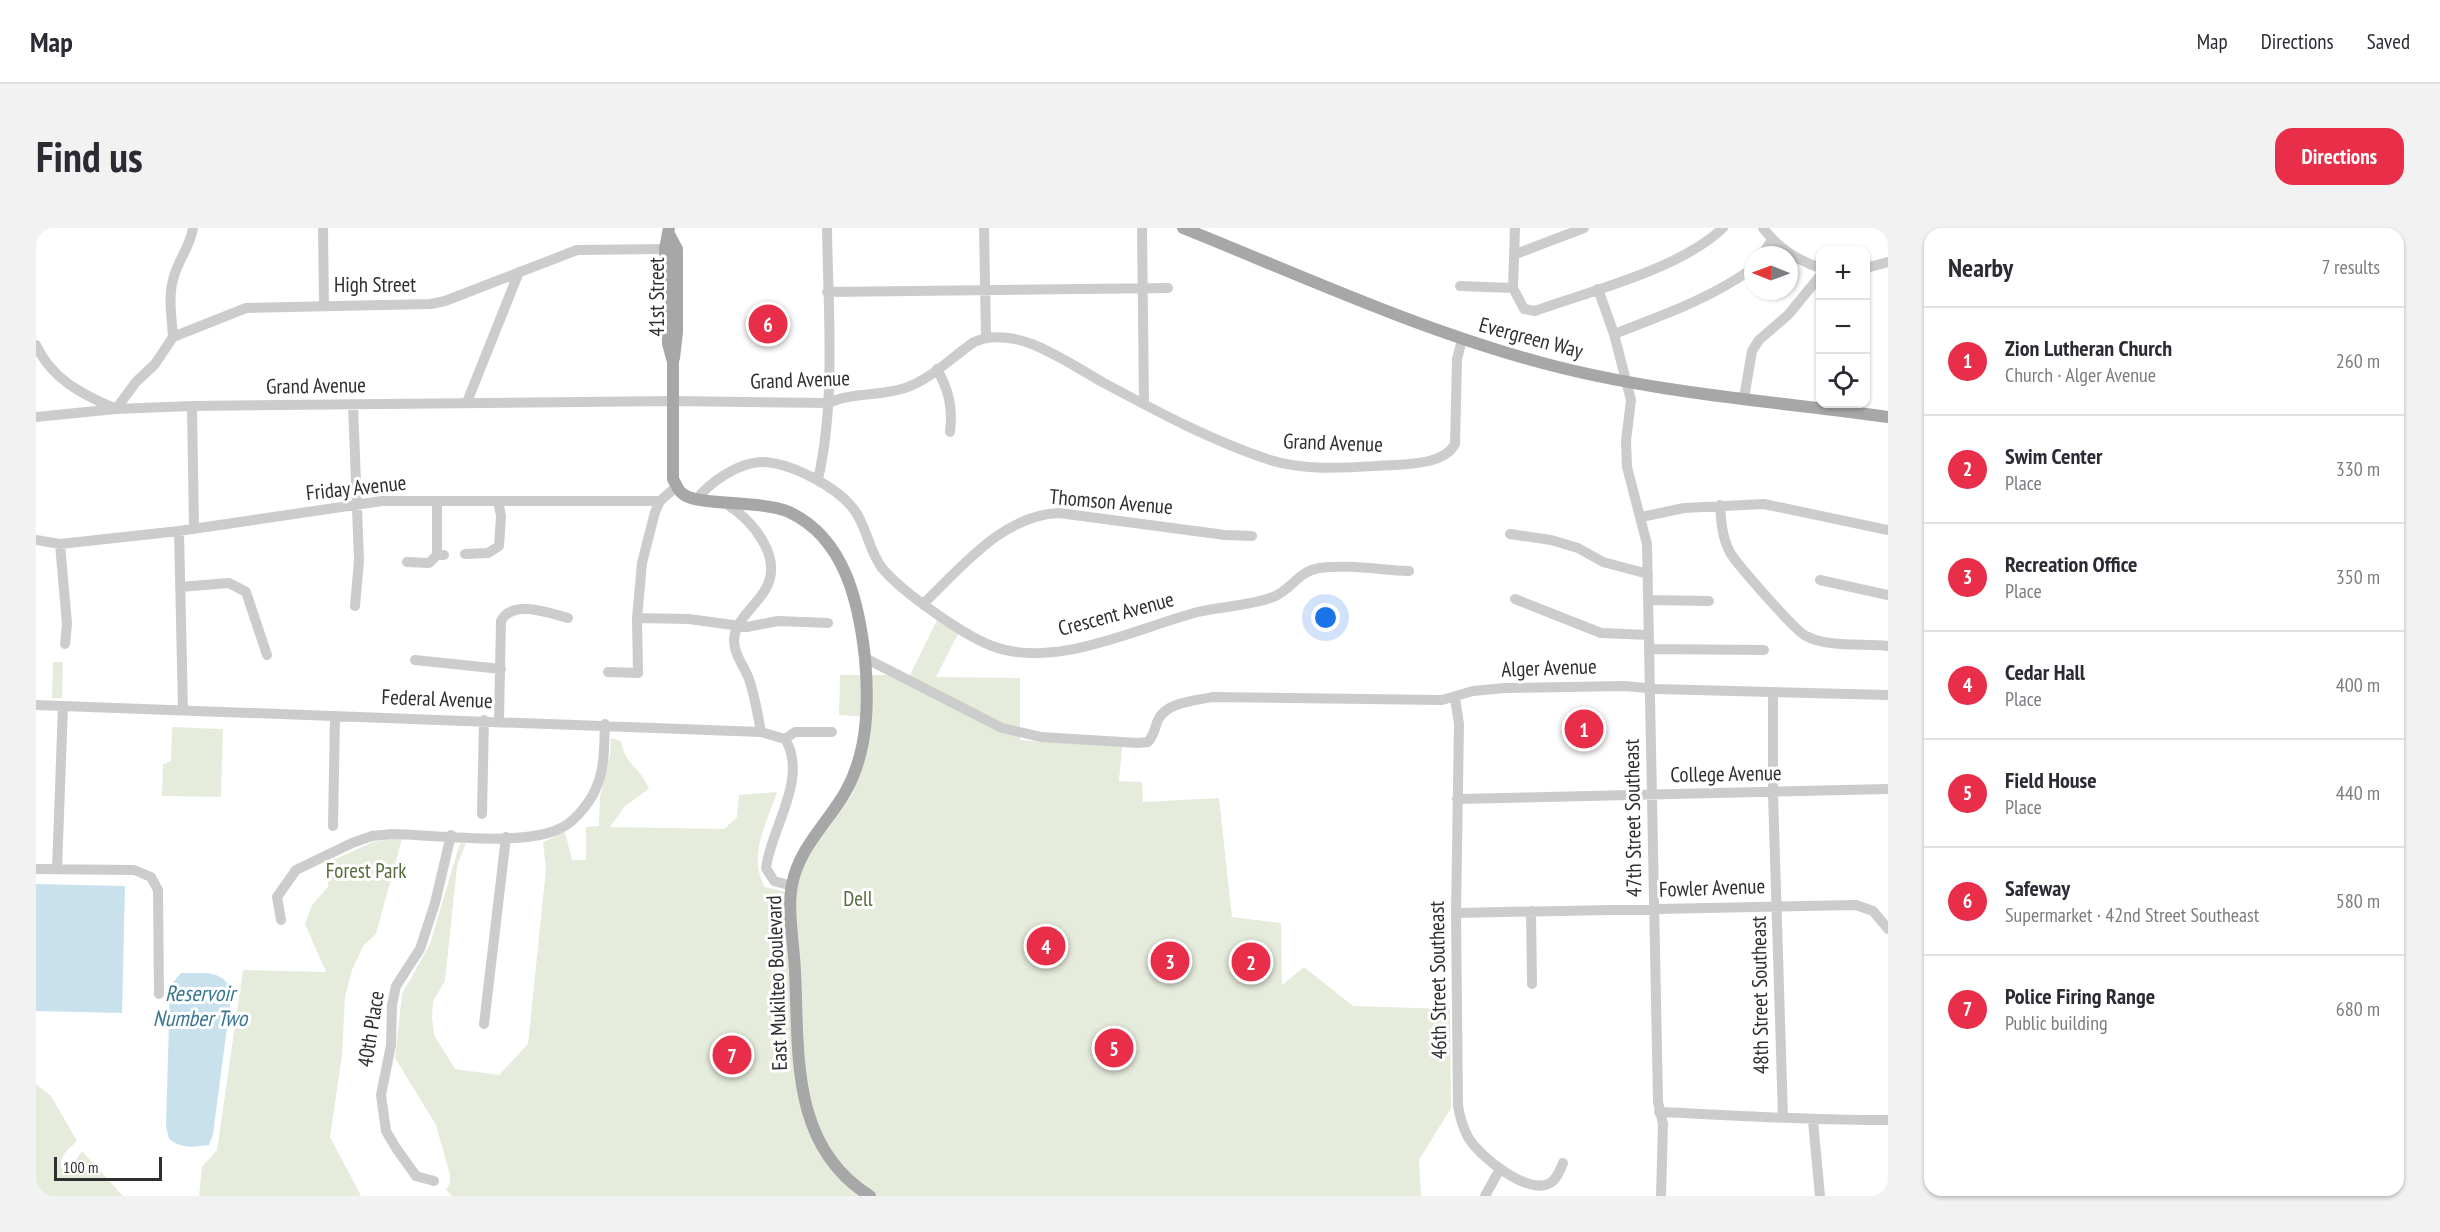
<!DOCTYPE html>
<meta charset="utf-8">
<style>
:root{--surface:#fff;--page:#f2f2f3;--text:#2b2b33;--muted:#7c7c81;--line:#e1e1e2;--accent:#e92e49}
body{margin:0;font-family:"PT Sans Narrow",sans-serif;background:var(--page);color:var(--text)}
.controls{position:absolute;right:18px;top:18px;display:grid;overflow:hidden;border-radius:12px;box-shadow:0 2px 4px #0004}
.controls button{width:54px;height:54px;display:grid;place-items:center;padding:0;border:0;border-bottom:2px solid var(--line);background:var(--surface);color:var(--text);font:30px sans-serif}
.compass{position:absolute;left:1708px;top:18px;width:54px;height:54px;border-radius:50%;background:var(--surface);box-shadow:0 2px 4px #0004;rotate:271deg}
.scale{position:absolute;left:18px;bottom:15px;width:108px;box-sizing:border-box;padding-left:6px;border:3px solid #2f2f2f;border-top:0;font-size:16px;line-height:21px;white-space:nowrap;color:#2f2f2f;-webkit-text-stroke:4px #fff;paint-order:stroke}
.you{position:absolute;left:1290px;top:390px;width:21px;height:21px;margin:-15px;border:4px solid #fff;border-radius:50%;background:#1a73e8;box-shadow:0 0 0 9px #1a73e833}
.badge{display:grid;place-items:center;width:39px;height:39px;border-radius:50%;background:var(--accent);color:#fff;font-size:20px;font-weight:700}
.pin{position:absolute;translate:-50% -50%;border:3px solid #fff;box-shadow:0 2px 6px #0006}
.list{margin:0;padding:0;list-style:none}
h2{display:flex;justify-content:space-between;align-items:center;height:78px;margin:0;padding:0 24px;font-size:26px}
h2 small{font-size:20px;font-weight:400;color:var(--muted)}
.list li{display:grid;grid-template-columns:39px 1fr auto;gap:18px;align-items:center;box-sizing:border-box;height:108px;padding:0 24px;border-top:2px solid var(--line)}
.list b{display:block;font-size:22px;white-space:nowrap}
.list p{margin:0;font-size:20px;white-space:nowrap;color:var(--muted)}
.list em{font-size:20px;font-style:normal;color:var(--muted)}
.icon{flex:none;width:33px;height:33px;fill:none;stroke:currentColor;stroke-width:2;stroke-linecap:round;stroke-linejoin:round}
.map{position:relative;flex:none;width:1852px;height:968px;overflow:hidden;border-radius:18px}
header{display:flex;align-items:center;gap:36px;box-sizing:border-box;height:84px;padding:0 30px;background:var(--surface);border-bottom:2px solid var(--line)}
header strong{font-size:28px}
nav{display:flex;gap:33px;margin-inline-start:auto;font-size:21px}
.intro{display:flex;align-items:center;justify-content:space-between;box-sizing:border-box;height:144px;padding:0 36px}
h1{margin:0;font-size:42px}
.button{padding:15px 27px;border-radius:18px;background:var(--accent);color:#fff;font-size:21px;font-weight:700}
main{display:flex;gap:36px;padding:0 36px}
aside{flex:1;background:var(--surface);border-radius:18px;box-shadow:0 2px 4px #0004}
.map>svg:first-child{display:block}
</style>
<header>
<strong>Map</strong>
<nav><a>Map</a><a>Directions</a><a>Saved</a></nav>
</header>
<div class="intro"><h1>Find us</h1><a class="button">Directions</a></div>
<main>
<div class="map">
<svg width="1852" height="968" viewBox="0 0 1852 968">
<rect width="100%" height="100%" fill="#fff"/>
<path fill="#e6ecdc" d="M902,390L923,404L900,449L984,450V512L1086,519L1083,553L1106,554L1107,574L1183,570L1196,689L1245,695L1246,757L1268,739L1317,778L1414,781L1415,880L1383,932L1385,968H416L410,962L414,955V947L400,897L359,830L366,766L394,716L423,618L427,613V616L430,615L421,638L409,753L397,773L396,790L398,807L419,841L463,847L492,816L510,641L507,614L529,604L536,632H550V599L563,598L564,569L574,527L575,510L585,513C589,538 604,538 613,561L590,577L574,599L688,601L701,589L703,567L741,564C731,594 711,629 729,659L750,664C758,648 773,607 791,602L818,564L816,561L835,489L803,487L804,447H874Z
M17,434H27L26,470H16Z
M136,499L187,501L185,569L126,568L127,536L135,533Z
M356,611H366L340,706L327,718L316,742L309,769L306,827L294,909L325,968H163L166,939L181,922L207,742L290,744L269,696L276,677L292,659L293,634L337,614Z
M0,856L15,868L41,913C32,922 20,929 27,943L32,944L46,923L87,968H0Z"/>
<path fill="#c8e1ed" d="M0,656L89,658L86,785L0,783Z
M145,745C167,746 184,740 196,762L177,906L173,917C158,919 145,921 133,911L130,898L134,758Z"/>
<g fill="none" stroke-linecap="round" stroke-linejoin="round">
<path stroke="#ccc" stroke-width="10" d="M287,0L288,77
M948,0L950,109
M1106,0L1108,176
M1479,0L1477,60L1488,81L1499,83C1555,63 1644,41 1687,0
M1727,0C1742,20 1761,32 1784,40
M1480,26L1548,0
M1726,27L1736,12
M1830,40L1852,34
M1424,58L1477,60
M1562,61L1578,106L1595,172L1590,213L1591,239L1611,316L1622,874L1627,896L1625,968
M791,64L1132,60
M1578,106C1627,87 1674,71 1717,40
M137,109C136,91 132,70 137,52C141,33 154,20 157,0
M0,117C15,150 45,166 76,179
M901,141C913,163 917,179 914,204
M1708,170L1716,123L1723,112L1752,87L1784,48
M431,174L483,44
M317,177L323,332L319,378
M156,178L158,301
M80,181L100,154L119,136L137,109L210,80L395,76L409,73L541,22L629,21
M0,189L80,181L156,178L636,173L793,175C811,165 846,168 869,160C894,152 916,129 938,114C956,106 977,109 996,116C1021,126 1045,142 1068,155C1122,184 1176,213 1234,232C1271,244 1319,239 1357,237C1377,236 1409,235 1419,216L1421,131L1426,112
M782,251C800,175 792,79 791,0
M660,272C673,255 701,235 725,234C754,234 802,259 819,283C831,300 833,323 846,340C866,364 927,407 956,418C1019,442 1100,400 1162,384C1186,378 1214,378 1237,369C1255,362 1263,343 1283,340C1312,336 1344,342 1373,343
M401,273V327
M689,275C715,291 749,329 729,362C720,378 699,392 698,412C698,428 710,440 714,454C719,470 722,487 725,504
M1684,277C1685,293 1686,311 1695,326C1702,337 1759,403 1770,408C1793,420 1827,415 1852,418
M1605,289L1648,280L1728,276L1852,302
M143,303L147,482
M1474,306L1515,312L1542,320L1567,334L1612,346
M0,312L24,316L143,303L346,273H624
M24,316L31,396L29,416
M429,326L452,325L463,318L465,288L462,273
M371,334L393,335L401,327H408
M1784,352L1852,367
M144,359L193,355L210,364L231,427
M1479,371L1565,405L1613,407
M1613,372L1673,373
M888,375C926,339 967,287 1023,285L1189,307L1216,308
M601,390L653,391L711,399L742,393L792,395
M1614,421L1728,422
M829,430L966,500L1005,509L1102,515L1112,514C1119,506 1118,501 1122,492C1130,474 1159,473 1176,469L1406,472L1437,463L1469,460L1589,458L1621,461L1852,467
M379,432L465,441
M572,444L602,445L601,390L606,335L619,284L624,273L641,258
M1737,464V565L1747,889
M1419,470L1423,496L1420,685L1422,878C1424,889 1427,900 1432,909C1443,928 1492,968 1514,955C1521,951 1524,942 1527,935
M0,477L725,504L749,511
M463,492L465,393C476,371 513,385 532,390
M749,511C773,550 735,600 730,640L738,653L756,658
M749,511L759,504H796
M1421,571L1852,561
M446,586L448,492
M297,598L299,488
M0,641L98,642L115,649L122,662L123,766
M21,641L27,478
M1495,683L1496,756
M1420,685L1820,677L1837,683L1852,701
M245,692L241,669L260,642L316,615L336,608L357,606C399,607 489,619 525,600C540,593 557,571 562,555C569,537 568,516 569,496
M448,796L470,609
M1623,884C1699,887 1775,893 1852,892
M1777,893L1784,968
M398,953L380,948L360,920L350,903L345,867L355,817L356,777L360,758L384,721L399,675L415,607
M1449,968L1464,941"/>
<path stroke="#a7a7a7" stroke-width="12" d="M633,0L629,21L632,116L637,134V251C640,256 642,263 647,266C660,278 726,272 753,284C809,310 823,375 829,430C833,475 832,523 810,563C792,595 763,619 756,657C751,681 758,718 759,743C763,826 754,918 834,968
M1147,0C1264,47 1381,101 1503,134C1616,165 1736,173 1852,189
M633,6L641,21V104L638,130"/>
</g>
<g text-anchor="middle" stroke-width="6" stroke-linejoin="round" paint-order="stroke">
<g font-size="21" fill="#2f2f2f" stroke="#fff">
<text x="339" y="64">High Street</text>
<text transform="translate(621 69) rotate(-90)" y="7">41st Street</text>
<text transform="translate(1495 110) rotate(15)" y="7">Evergreen Way</text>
<text transform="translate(764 152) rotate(-2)" y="7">Grand Avenue</text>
<text transform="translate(280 158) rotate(-1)" y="7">Grand Avenue</text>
<text transform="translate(1297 215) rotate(2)" y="7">Grand Avenue</text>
<text transform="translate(320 260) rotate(-6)" y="7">Friday Avenue</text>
<text transform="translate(1075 274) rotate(5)" y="7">Thomson Avenue</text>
<text transform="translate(1080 386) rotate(-15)" y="7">Crescent Avenue</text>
<text transform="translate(1513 440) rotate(-2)" y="7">Alger Avenue</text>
<text transform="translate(401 471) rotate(2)" y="7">Federal Avenue</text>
<text transform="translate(1690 546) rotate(-1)" y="7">College Avenue</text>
<text transform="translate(1597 590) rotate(-91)" y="7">47th Street Southeast</text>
<text transform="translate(1676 660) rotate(-2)" y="7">Fowler Avenue</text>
<text transform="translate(1402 752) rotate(-91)" y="7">46th Street Southeast</text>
<text transform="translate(741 755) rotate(-92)" y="7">East Mukilteo Boulevard</text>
<text transform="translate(1724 767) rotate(-91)" y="7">48th Street Southeast</text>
<text transform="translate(335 801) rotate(-81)" y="7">40th Place</text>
</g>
<g font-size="21" fill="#556c3b" stroke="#fff">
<text x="330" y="650">Forest Park</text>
<text x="822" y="678">Dell</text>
</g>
<g font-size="22" font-style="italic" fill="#3b7793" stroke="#fff">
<text x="164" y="773">Reservoir<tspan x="164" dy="25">Number Two</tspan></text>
</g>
</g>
</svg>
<div class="controls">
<button>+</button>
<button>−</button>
<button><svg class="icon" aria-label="locate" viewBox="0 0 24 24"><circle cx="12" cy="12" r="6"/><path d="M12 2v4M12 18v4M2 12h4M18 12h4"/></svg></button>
</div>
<svg class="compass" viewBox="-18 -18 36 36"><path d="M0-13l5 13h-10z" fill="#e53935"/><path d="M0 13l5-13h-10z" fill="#7c7c81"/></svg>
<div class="scale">100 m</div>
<div class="you"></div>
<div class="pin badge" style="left:1548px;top:501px">1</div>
<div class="pin badge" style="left:1215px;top:734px">2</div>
<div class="pin badge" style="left:1134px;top:733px">3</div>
<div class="pin badge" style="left:1010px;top:718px">4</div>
<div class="pin badge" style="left:1078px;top:820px">5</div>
<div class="pin badge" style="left:732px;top:96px">6</div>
<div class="pin badge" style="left:696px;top:827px">7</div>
</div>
<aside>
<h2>Nearby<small>7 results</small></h2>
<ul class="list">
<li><span class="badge">1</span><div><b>Zion Lutheran Church</b><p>Church · Alger Avenue</p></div><em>260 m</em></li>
<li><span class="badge">2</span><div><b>Swim Center</b><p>Place</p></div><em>330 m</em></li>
<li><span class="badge">3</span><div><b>Recreation Office</b><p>Place</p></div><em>350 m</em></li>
<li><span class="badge">4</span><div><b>Cedar Hall</b><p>Place</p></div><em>400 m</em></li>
<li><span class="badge">5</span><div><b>Field House</b><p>Place</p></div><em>440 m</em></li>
<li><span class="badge">6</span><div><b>Safeway</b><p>Supermarket · 42nd Street Southeast</p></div><em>580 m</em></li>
<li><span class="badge">7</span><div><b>Police Firing Range</b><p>Public building</p></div><em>680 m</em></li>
</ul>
</aside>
</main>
